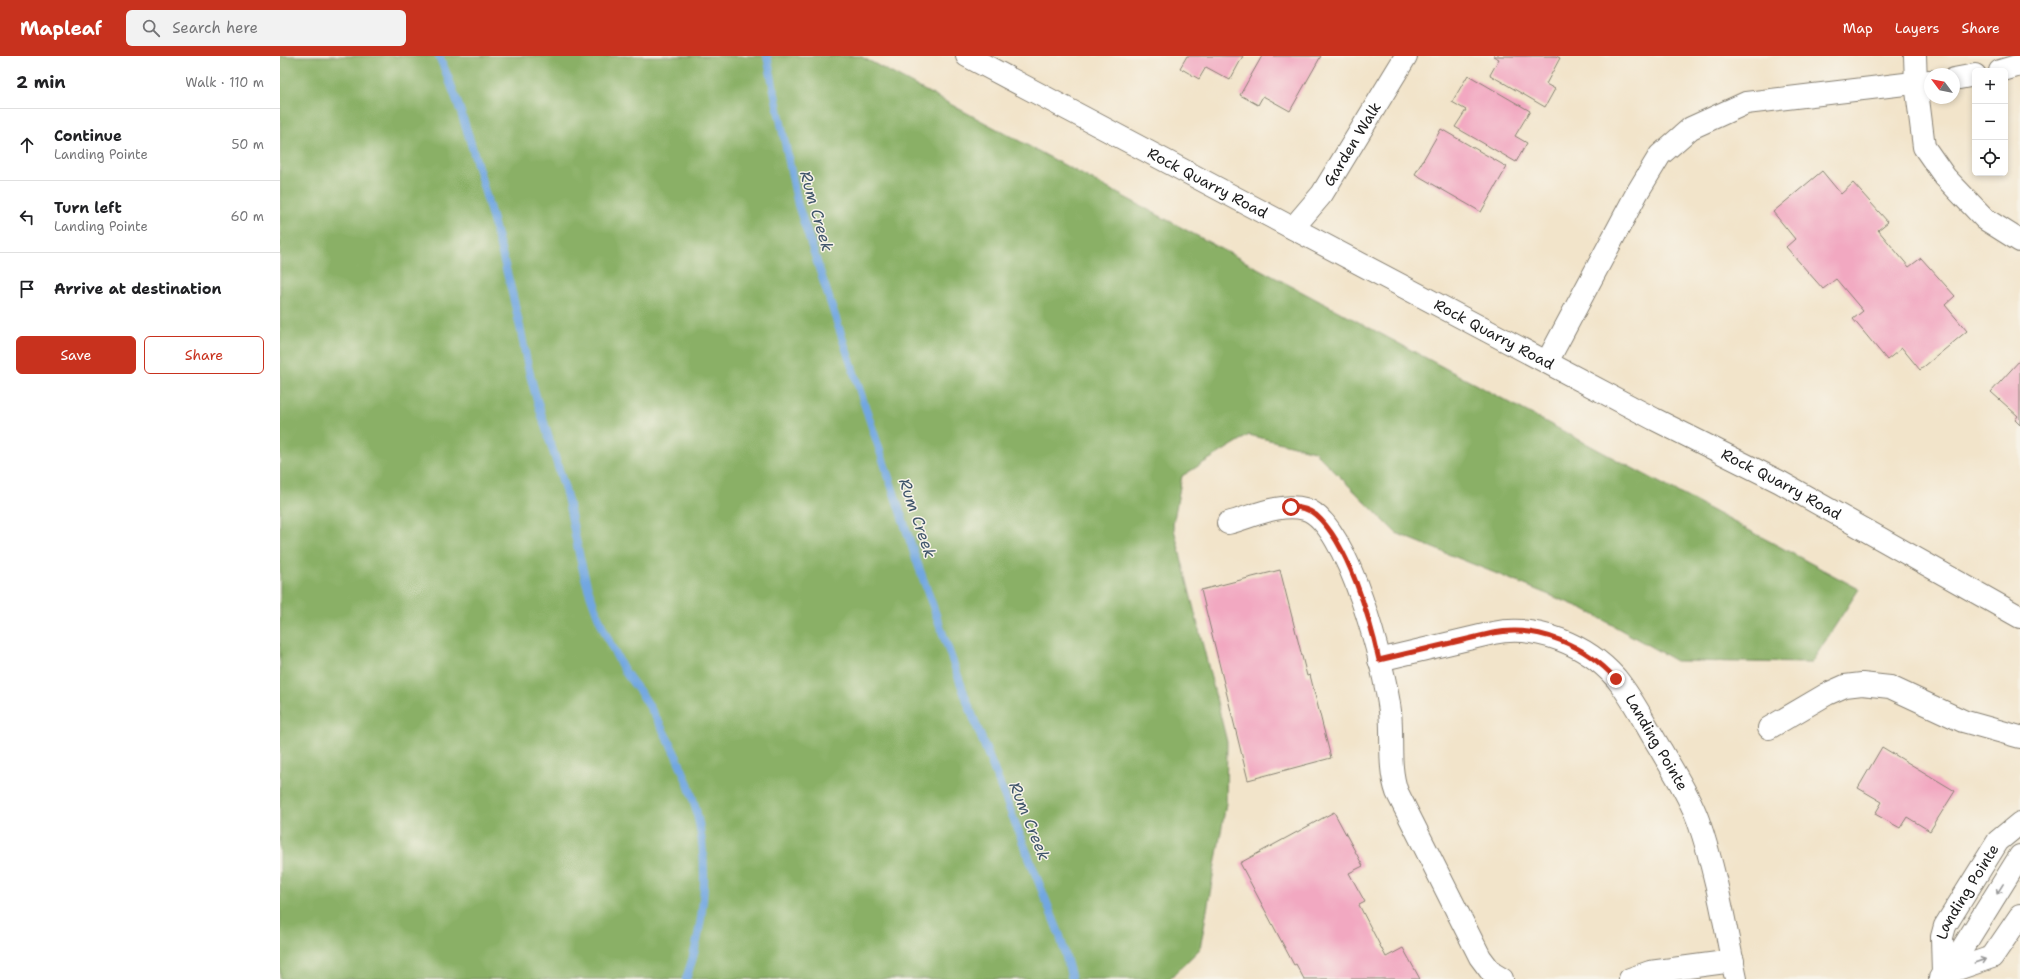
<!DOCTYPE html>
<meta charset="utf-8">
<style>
:root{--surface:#fff;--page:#f2f2f2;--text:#202124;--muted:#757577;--line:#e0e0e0;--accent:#c8321e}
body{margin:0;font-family:"Shantell Sans",sans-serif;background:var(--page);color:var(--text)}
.controls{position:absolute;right:12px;top:12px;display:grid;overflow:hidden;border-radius:6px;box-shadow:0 2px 6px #0003}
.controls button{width:36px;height:36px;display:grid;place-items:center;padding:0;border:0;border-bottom:1px solid var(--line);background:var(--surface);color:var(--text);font:20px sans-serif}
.compass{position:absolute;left:1644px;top:12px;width:36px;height:36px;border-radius:50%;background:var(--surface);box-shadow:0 2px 6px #0003;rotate:302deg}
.stop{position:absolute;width:12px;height:12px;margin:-9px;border:3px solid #c8321e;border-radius:50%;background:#fff}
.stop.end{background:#c8321e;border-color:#fff;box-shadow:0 1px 4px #0008}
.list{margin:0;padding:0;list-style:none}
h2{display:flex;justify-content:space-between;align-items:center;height:52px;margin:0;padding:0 16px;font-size:17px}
h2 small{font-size:13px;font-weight:400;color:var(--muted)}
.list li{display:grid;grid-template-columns:26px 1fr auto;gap:12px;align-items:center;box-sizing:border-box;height:72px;padding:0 16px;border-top:1px solid var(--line)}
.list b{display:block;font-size:15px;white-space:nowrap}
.list p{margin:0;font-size:13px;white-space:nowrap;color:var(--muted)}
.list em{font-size:13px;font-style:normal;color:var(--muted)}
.actions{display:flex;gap:8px;padding:12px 16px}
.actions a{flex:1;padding:9px 0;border:1px solid var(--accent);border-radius:6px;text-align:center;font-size:14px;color:var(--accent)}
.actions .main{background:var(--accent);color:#fff}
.icon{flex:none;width:22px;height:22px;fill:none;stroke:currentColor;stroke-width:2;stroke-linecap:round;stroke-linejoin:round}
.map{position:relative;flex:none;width:1740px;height:923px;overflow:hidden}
header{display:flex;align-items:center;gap:24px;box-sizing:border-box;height:56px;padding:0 20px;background:var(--accent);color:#fff}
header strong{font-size:19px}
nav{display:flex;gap:22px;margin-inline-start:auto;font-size:14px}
.search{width:280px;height:36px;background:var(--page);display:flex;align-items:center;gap:10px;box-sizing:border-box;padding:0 14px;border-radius:6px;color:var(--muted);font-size:15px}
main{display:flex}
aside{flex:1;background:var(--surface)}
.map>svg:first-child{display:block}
</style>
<header>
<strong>Mapleaf</strong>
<div class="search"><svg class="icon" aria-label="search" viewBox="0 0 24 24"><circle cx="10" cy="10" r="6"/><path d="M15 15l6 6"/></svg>Search here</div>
<nav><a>Map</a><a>Layers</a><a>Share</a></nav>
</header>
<main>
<aside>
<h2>2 min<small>Walk · 110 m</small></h2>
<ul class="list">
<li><svg class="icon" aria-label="ahead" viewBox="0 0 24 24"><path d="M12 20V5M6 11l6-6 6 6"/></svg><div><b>Continue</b><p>Landing Pointe</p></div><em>50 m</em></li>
<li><svg class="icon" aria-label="left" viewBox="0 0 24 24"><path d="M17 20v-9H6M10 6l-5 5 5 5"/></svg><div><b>Turn left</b><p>Landing Pointe</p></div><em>60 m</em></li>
<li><svg class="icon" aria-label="arrive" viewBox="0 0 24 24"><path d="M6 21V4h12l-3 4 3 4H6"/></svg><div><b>Arrive at destination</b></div></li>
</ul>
<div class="actions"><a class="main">Save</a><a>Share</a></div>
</aside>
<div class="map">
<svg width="1740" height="923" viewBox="0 0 1740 923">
<rect width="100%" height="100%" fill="#f7f3e8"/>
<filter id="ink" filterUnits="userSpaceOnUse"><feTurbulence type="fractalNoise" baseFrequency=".025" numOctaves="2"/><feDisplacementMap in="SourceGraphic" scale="8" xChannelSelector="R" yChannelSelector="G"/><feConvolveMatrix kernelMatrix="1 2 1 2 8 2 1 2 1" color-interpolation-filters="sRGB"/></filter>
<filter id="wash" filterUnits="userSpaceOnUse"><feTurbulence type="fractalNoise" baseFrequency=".012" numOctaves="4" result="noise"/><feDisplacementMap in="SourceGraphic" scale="16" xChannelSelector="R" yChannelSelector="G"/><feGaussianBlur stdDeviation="0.9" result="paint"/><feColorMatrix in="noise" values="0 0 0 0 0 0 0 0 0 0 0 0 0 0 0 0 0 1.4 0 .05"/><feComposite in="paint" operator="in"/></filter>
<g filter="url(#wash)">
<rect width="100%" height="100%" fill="#f2e4ca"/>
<path fill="#8ab066" stroke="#536641" d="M0,0H580L1579,533L1531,607L1396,605L1304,553L1116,477L1034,395L969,379L902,420L893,469L947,686L946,748L920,893L889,923H0Z"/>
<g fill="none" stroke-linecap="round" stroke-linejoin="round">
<path stroke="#72a7e0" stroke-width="8" d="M159,0C178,42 191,85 203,129C216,175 229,220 239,267C243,281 244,295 248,310C258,354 275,397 287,441C295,474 299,508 311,541C319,565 330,589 343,612C350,625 361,635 368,648C388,681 407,717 416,754C430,809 425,871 406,923
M487,0L518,149L636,503L688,648L780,880L792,923"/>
</g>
<g id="blocks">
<path fill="#f2a8c1" d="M907,0H963L950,24L926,11L919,23L900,12Z
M982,0H1041L1010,55L983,40L978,49L960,39Z
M1213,0H1276L1280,2L1266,28L1275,33L1265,51L1210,19L1219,3Z
M1188,19L1250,55L1235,80L1247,87L1236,106L1175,71L1186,54L1172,46Z
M1161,73L1227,111L1201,156L1135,118Z
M1542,115L1561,138L1573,127L1608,166L1598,174L1629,211L1641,202L1675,240L1665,249L1687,275L1640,314L1622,292L1607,304L1573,263L1583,255L1556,223L1543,233L1506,191L1515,183L1493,156Z
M1740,304V369L1735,364L1738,360L1711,336Z
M1000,514L1027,620L1030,619L1051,702L968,724L921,534Z
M1602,691L1675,735L1650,775L1627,761L1620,772L1595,758L1602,746L1578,732Z
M1054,756L1083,810L1069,817L1085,846L1079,849L1106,901L1123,892L1140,923H1024L1016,908L1014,909L960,807Z"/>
</g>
</g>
<g filter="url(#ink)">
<use href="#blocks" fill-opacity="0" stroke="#878073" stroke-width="1"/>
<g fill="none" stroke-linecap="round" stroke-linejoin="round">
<g stroke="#878073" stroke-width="24">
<g id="minor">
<path id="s1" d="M687,0L1374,363L1500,426L1740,561"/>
<path d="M1635,0L1636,27L1644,91L1665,121L1705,163L1740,185"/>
<path d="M1720,15L1740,9"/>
<path d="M1674,23L1695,19"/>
<path id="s2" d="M1013,172L1042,138L1126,0"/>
<path d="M1267,306L1357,137L1380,99L1411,72L1466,47L1650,25"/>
<path d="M948,467C971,461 1001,446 1025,453C1068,465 1105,614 1110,655C1113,683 1108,710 1117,736L1200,901L1212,917L1222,923"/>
<path id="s3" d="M1099,604L1213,577C1257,568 1307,589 1336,622C1354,644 1366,670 1381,694C1394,717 1409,739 1418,764C1436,815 1445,870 1456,923"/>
<path d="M1489,672L1547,638L1565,630L1582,628L1610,631L1683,665L1740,681"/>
<path id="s4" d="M1663,918L1662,881L1665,870L1718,785L1740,767"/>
<path d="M1663,918L1712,901L1740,860"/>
<path d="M1660,922L1677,901L1740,800"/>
<path d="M1350,923L1370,916L1453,905"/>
</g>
</g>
<use href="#minor" stroke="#fff" stroke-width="22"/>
</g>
<defs><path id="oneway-shaft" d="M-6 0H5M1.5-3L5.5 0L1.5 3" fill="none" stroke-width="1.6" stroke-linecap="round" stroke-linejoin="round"/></defs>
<g stroke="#999">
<use href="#oneway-shaft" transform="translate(1720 833) rotate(122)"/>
<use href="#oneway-shaft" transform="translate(1700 905) rotate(-19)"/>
</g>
</g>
<g fill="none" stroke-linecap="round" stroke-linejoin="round" filter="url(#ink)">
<path stroke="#c8321e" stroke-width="5" d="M1011,451C1020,451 1029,453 1036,459C1068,487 1090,563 1099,604L1213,577C1258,568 1306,590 1336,623"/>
</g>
<g text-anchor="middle" stroke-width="3" stroke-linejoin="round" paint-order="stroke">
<g font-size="15" fill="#1c1c1c" stroke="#f7f3e8">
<text dy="5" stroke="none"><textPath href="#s2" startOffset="103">Garden Walk</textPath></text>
<text dy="5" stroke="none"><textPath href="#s1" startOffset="272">Rock Quarry Road</textPath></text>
<text dy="5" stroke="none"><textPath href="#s1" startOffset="596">Rock Quarry Road</textPath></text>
<text dy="5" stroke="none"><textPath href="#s1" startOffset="920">Rock Quarry Road</textPath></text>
<text dy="5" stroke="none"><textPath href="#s3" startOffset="330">Landing Pointe</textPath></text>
<text dy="5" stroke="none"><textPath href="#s4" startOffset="89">Landing Pointe</textPath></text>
</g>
<g font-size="16" font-style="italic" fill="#3e546a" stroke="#f7f3e8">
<text transform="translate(537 155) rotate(74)" y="6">Rum Creek</text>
<text transform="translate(638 462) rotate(71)" y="6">Rum Creek</text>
<text transform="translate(750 765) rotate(68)" y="6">Rum Creek</text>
</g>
</g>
</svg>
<div class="controls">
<button>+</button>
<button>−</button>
<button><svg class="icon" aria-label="locate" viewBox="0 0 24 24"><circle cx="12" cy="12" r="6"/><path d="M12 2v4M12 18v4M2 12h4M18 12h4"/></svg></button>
</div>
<svg class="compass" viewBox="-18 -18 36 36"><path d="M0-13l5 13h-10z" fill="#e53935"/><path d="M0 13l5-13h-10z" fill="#757577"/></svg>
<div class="stop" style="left:1011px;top:451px"></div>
<div class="stop end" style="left:1336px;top:623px"></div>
</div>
</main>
